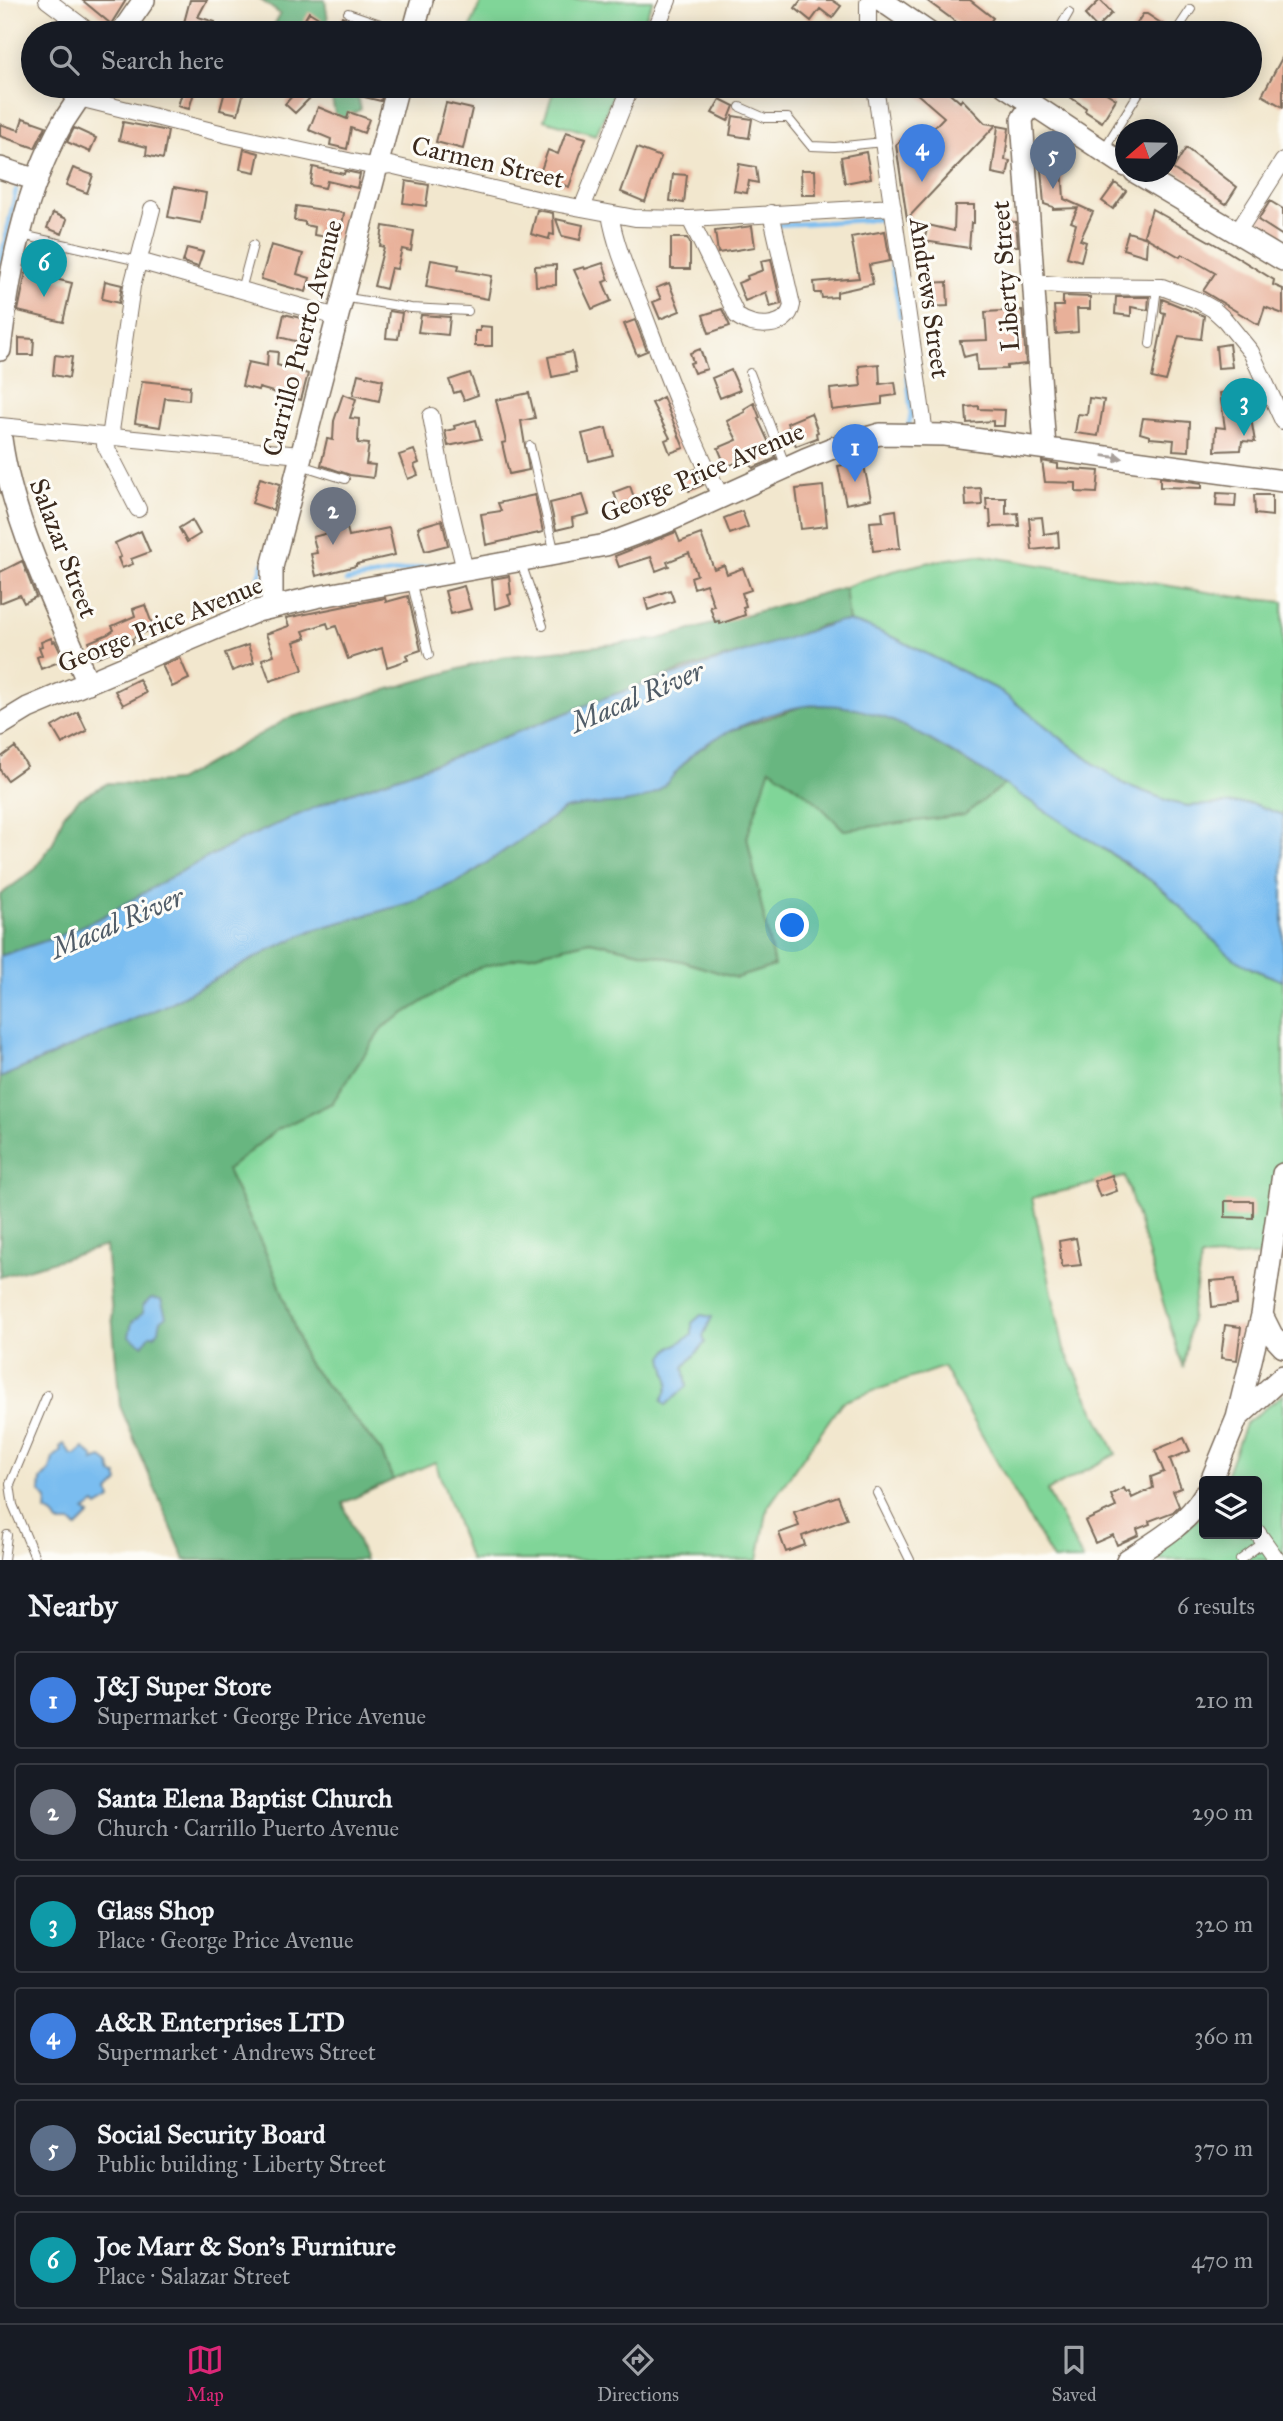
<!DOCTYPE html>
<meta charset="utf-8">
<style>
:root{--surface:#171b24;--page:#20242c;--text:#f1f3f6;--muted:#9ea1a6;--line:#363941;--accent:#db2777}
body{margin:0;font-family:"IM FELL Great Primer",serif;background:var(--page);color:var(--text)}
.controls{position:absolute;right:21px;bottom:21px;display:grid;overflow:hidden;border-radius:7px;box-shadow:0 4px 18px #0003}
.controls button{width:63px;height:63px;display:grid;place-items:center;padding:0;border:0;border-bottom:2px solid var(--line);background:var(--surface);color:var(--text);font:35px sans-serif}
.compass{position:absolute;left:1115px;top:119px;width:63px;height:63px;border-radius:50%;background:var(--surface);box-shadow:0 4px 18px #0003;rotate:250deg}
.you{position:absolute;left:793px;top:926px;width:24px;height:24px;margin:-18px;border:5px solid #fff;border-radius:50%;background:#1a73e8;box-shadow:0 0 0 10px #1a73e833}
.badge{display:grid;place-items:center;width:46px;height:46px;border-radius:50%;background:var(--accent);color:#fff;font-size:23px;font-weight:700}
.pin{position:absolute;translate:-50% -58px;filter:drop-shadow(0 2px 4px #0008)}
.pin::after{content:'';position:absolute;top:37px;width:24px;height:21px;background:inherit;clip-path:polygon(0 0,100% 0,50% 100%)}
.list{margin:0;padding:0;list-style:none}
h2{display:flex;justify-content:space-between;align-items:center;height:91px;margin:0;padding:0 28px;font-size:30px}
h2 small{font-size:23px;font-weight:400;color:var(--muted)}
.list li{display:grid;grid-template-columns:46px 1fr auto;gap:21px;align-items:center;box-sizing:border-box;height:98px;margin:0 14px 14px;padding:0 14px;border:2px solid var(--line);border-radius:7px}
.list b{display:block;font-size:26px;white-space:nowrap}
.list p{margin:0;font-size:23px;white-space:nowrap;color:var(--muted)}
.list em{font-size:23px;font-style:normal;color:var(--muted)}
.icon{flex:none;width:38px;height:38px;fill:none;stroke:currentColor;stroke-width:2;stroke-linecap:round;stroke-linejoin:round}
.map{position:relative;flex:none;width:1283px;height:1560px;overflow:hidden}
.search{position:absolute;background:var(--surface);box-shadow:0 4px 18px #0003;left:21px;right:21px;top:21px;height:77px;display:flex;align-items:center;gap:18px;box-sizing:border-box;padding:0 24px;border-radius:38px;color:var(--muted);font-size:26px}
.sheet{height:763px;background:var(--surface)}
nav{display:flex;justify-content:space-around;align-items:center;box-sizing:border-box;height:98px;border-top:2px solid var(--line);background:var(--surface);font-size:19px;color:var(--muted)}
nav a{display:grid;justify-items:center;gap:4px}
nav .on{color:var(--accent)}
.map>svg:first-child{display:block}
</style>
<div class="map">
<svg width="1283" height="1560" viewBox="0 0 1283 1560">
<rect width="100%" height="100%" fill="#fdfcf7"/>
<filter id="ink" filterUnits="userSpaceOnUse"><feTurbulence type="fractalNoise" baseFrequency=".0143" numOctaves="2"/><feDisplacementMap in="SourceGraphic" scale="14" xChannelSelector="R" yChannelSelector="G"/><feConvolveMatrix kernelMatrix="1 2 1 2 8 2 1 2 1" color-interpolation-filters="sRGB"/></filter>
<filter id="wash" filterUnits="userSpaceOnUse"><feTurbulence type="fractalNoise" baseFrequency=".00686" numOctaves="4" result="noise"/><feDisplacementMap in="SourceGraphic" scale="28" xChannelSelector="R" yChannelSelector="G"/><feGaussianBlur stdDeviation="1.57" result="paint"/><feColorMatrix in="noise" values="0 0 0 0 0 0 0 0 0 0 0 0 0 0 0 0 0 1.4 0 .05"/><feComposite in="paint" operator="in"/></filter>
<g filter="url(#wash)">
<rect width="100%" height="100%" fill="#f2e7ce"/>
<path fill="#80d598" stroke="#5e805b" stroke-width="2" d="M482,0H653L639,33H468Z
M555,86H617L596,135L544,120Z
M979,555L1238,597L1283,602V815L1253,804L1243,803L1188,806L1174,803L1124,784L1093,763L999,690L897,639L849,622L845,587C891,570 930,560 979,555Z
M770,767L813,798L844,830L963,815L1005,784L1153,882L1186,909L1216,942L1252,969L1283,981V1255L1201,1258L1183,1368L1125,1177L1032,1198L1064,1349L1116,1454L1047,1491L1083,1560H1053L943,1367L842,1402L768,1507L758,1560H470L435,1462L393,1480L381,1451L306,1361L276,1275L227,1170L276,1130L332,1103L383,1027L477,968L590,941L682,961L736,978L774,966L747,837Z
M1283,1394V1560H1145L1204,1514V1534H1257V1481H1224L1245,1424Z"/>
<path fill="#68b680" stroke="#52704f" stroke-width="2" d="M261,0H325L329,27L342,33H270L280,14Z
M329,86H354L361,109L337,123Z
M845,587L849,622L822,625L790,639L685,669L610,696L451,758L339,797L239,841L180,872L102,917L57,937L0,956V895L34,870L53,843L64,814L79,799L108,783L141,784L177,781L289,718L501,657L659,639Z
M833,705L866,710L899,722L1005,784L964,815L844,830L813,799L770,768L747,837L774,966L736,978L682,961L590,941L477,968L383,1027L332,1103L276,1130L227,1170L276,1275L306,1361L381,1451L393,1480L343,1503L365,1560H185L120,1406L106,1246L0,1277V1078L164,1006L274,948L313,930L409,903L463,879L565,809L655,793L694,753L724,733L803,706Z"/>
<path fill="#7abdf0" stroke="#5a7487" stroke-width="2" d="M837,622H849L868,627L897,639L999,690L1093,763L1124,784L1174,803L1188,806L1243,803L1253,804L1283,815V981C1267,974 1249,969 1235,959C1205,937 1184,905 1154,883C1127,862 1097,846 1070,827C1034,804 999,780 963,759C914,730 864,699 805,706C774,710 718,733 694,753C680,765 669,785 653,794C627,809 593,801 565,809L463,879L409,903L313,930L274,948L164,1006L0,1078V956L57,937L102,917L180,872L239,841L339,797L451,758L610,696Z
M151,1298L161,1300L166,1316L161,1320L159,1330L155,1335H150L143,1345L129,1336L132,1322L143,1313V1306Z
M701,1315L712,1317L703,1336L705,1343L684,1367L687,1386L666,1405L662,1400C674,1380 666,1377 663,1357L669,1349L692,1335V1323Z
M64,1444L72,1455H76L84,1448L94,1457L93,1461L102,1458L110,1464L112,1474L117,1475L119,1482L109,1492L111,1499L98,1507L95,1504L85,1511L90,1515L77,1528L72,1523H58L53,1515L46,1511L47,1500L40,1492L41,1480L50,1470L53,1458L61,1451L60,1447Z"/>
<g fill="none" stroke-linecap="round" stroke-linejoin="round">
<path stroke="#7abdf0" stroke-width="4.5" d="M778,225L882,219L886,228L900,317
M0,264L16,190
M906,357L911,414L908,428
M346,581L447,563
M254,594L263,564"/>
</g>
<g id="blocks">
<path fill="#e8b099" d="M82,0H126L111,24Z
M190,0H207L198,17L215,22L212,33H193L182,30Z
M801,0H832L841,6L832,18L820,9L811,21L795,8Z
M926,0H970L993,18L982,33H971Z
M1100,0L1112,13L1097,28L1085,15Z
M309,12L322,20L315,33L301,26Z
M1143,14H1147L1170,29L1168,33H1130Z
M342,16L346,19L380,33H347L339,27Z
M1283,56V107L1262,95Z
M184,86H196L189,109L178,106Z
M301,86H309L306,96L310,98L295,113L285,104Z
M335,86H384L381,101L335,90Z
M921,86H942L960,102L962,99L985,123L996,125L907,219L896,145L914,128L924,138L944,117L915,92Z
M1054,86H1095L1116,99L1102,122L1085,111L1086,108Z
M225,91L243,95L238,114L220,110Z
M720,99L734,106L728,121L712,113Z
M446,103L472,109L463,149L436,142Z
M318,107L347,119L349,112L369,119L364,133L351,128L347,149L330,145L331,139L309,130Z
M733,116L752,119L749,138L730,135Z
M23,118L46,126L35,148L0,136V124L19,130Z
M123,122L168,131L163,159L146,155L147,147L119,140Z
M998,126L1009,128L1005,160L1010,161L1007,176L992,173Z
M74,128L96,138L90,152L67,142Z
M566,132L586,138L569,187L539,176L548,150L558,154Z
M637,148L661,157L645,202L621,192Z
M1186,148L1237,187L1226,204L1173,169Z
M244,149L259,153L255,172L240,169Z
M866,152L871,178L845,183L841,157Z
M739,164L756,167L758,183L749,181L747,193L734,191Z
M313,167L344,174L345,171L360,174L357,188L327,181L325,188L310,185Z
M1062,167L1064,199L1093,212L1080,240L1086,242L1081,261L1067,257L1076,224L1071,222L1078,208L1053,209V207L1044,204L1041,169Z
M73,168L93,175L87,193L66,185Z
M801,170H815L816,195H802Z
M673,174L687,175L684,203L670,201Z
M406,181L429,185L426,206L403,203Z
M1115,183L1126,191L1113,209L1102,201Z
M174,187L206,193L201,223L168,217Z
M1270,201L1283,209V236L1258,220Z
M955,205H974V223H971L969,248L924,241L928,225L954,231Z
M296,206L344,213L340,239L314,235L315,227L305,225V222L294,220Z
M1152,209L1227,251L1274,280L1273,285L1283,289V314L1265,307L1259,325L1203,291L1215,273L1182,254L1180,257L1147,238L1146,256L1123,249L1128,232L1147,238L1144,235Z
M537,210L553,213L554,235L550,234L549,239L531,234Z
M53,213L67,219L62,234L47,228Z
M556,219L583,225L580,240L562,236Z
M1001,221L1016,222L1018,246H1001Z
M383,226L414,231L411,251L402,249L397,269L391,268L386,289L374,286L384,247L380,246Z
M752,226L755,247L718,253L715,231Z
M885,231L890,261L869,265L873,284L837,292V297L822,298L821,293H815L814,282L859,278L851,237Z
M671,238H687L690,243V269H671Z
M271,245L303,254L297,274L310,278L306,292L261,279Z
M187,248L203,252L198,267L183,262Z
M771,259L781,304L770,307L766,292L745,301L738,283L748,279L747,276L763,270L761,261Z
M431,260L459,265L458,270L492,276L488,299L426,287Z
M603,263L609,280L603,282L611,301L592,309L574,270L584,267L585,269Z
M556,265V285L536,286L535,266Z
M26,272L72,283L63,322L18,311Z
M105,281L122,285L119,303L102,299Z
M947,282L948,306L929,307L927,283Z
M669,283L680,311L660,319L653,302L661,299L656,288Z
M1063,296L1090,297V309H1077L1078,332L1056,334L1054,306H1063Z
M1116,297H1149L1148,310L1131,307V316L1115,314Z
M1162,299L1204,316L1201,339L1179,336L1166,381L1152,378L1165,313L1161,312Z
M722,309L730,326L709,333L703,315Z
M1022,310L1026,364L1007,366V369L977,370L976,354L964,357L960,341L987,340L985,312Z
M389,311L402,313L398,339L386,338Z
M284,314L313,321L307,344L279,337Z
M421,315L450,317L448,335L418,332Z
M635,320L647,351L637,355L624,324Z
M480,326L492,327V346H475V331H480Z
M19,338L34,339L33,355H19Z
M1229,344L1232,367L1218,368L1216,346Z
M700,349L707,369L694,373L690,363L693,362L690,353Z
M268,351L278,352L277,365L308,374L301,400L259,388L258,390L242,386L248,362L267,366Z
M572,352L576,372L552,377L548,357Z
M55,355L72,357L69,378L53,375Z
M879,364L880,384L895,382L897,395L882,397V404L832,410L830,389L861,386L859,366Z
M731,370L740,390L720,398L712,378Z
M470,373L478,395L464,400L460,391L454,393L449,380Z
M358,374L383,380L379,401L353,395Z
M142,381L190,386L189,400L165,398L160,427L135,423Z
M1255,385L1261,410L1250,412L1255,442L1242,441L1241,450L1215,451L1216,427L1225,428L1220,393L1245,389V387Z
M529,393L535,418L521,421L529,470L509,474L502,443L506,442L496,400Z
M343,394L356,399L350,418L359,419L358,443L369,444L366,464L375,465L373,478L350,475L321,465L327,439L333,440L334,421Z
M663,397L684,448L670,453L665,440L670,438L652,403Z
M1089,398L1104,400L1098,436L1075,433L1078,414L1087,415Z
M754,403L760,418L758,419L776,458L753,468L747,458L726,467L718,448L737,440L727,421L745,412L744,409Z
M979,406V409L1005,410L1004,426H993V421L967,423L966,407Z
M811,413L818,432L816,433L817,438L796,446L787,423Z
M1143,418L1190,422L1189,451L1173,450L1174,440L1150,438V436L1140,433Z
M476,420L481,439L448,446L445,431L455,429L454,426Z
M606,428L613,455L589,461L582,434Z
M414,450L419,463L414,465L418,475L408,479L399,455Z
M863,461L871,499L846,504L838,466Z
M1042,461L1058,464V468L1099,471L1097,493L1076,492V483L1045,482Z
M696,469L703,485L689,491L682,474Z
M1160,477L1202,483V488L1160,487Z
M260,478L280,484L273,510L252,503Z
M630,486L638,509L621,514L614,492Z
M823,486L827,526L801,529L796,489Z
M981,488L982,505L966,506L965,489Z
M1217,493L1236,494L1235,507L1216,506Z
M535,495L543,532L486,545L481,514L501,511L498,503Z
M583,495L589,514L572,518L573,526L556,530L550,503Z
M1254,495H1272V516L1255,514Z
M986,498H1006V514L1018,513L1019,526L991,527L990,510H987Z
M896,510L900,548L873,551L870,522L883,521L882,512Z
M742,511L748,527L730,534L724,518Z
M1042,517L1044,534L1058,532L1059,547L1032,550L1029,518Z
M192,520L200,534L187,542L179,528Z
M442,520L448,545L425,551L418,527Z
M347,528L349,536L389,528L395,555L356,564V566L316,576L311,554L317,553L313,537Z
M141,531L150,552L131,559L133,564L122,568L118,558L121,557L115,543Z
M676,532L680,542L701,534L714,569L724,565L727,574L743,568L751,590L742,593L746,606L743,607L745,615L720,624L719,621L715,622L710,607L714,606L706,584L694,588L691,577L697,575L689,553L667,562L669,566L656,571L651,557L619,567L615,556Z
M22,561L36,597L24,603L20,595L0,603V572Z
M509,576L511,594L508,595L511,604L495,609L492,579Z
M464,586L471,609L451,614L445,591Z
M670,590L674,601L648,610L645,599Z
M408,596L421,650L406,655L408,660L387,667L382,648L348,659L336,626L329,629L327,623L303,631L306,638L294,642L303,670L270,681L262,659L274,655L266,634L289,626L286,618L385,598L386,602Z
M145,605L154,629L138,635L132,639L134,643L95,658L89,642L108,634L114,630L112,626L135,616L133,609Z
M51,638L53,642L55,641L64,660L41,669L37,657L42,655L39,647L42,646L41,642Z
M248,645L254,663L232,671L225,653Z
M180,658L189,679L172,687L162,665Z
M139,679L146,693L123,705L115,691Z
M78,712L87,731L62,744L52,727Z
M15,747L27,766L7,780L0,770V758Z
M1112,1175L1117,1191L1100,1197L1094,1181Z
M1225,1201H1253V1218L1225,1217Z
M1076,1238L1081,1265L1062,1267L1059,1241Z
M1235,1279L1237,1304L1212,1307L1210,1281Z
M1225,1325L1241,1327L1237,1360L1221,1358Z
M1184,1438L1190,1451L1170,1459L1181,1488L1173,1491L1179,1506L1173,1512L1149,1521L1150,1524L1137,1529L1139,1535L1117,1545L1113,1535L1095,1543L1085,1521L1116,1507L1111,1495L1124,1488L1126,1492L1129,1491L1132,1498L1153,1488L1151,1477L1164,1472L1155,1450Z
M838,1496L847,1519L802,1536L805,1545L786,1552L779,1533L799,1526L794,1512Z"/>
</g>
</g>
<g filter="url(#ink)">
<use href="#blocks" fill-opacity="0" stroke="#7b6c5c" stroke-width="2"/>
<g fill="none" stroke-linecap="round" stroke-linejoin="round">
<g stroke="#7b6c5c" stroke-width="10">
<path id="lane" d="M348,13L406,33
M1057,33L1069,12
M1175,33L1191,9
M740,107L765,118H788L811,146L835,147L883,142
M1104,149L1143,86
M22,235L139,261
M241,290L253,245
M354,299L411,308L468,311
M1150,344L1157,287
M750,373L786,467
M530,446L555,554
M310,468L345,479
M521,563L543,626
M411,580L429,655
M877,1493L910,1560
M4,1560L7,1535
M36,1560L13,1505L10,1484L47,1395
M1240,1560L1264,1542"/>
</g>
<g stroke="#7b6c5c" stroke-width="18">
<path id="street" d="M47,0L91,33
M654,33L668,0
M868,33V3L871,0
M875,86L925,434
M79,98L228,135L376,167L390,165L549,202L635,218L690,219L893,207
M582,208L631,86
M610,214C616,250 632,283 645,317C668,378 691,439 721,497
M690,219L737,316C754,329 788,329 792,305L771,213
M1237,233L1283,161
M139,261L337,317
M1034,283L1070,286L1162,287L1197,300L1213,309L1225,320L1251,352L1283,421
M431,416L444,485L465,570
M0,426L300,455
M105,437V445L138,509
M110,438L132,286L152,209
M1257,1532L1277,1560"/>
</g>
<g stroke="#7b6c5c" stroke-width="24">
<path id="secondary" d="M881,0L929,33
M121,33L144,0
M413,33L422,0
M1005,86L1126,166
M1032,104L1022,119L1045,448
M0,168L37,180
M1135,172L1283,260
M0,350C9,273 24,191 63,122C71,110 79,98 87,86
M0,430C9,515 54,604 88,683
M272,607V567L398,86
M0,725L28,708L257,611L316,597L606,545L662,524L805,459L835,447L880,434L945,435L1283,481
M1262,1315L1272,1335L1283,1347
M1237,1418L1262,1315L1283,1174
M1211,1481L1237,1418L1283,1376
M1127,1560C1155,1542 1186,1525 1204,1495"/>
</g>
<use href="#lane" stroke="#fff" stroke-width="8"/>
<use href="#street" stroke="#fff" stroke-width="16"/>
<use href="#secondary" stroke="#fff" stroke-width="21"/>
</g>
<defs><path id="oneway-solid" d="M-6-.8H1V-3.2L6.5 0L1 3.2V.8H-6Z" transform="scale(1.75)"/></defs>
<use fill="#a79f9a" href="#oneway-solid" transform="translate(1113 457) rotate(8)"/>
</g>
<g text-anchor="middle" stroke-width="6" stroke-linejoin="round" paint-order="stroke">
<g font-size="26" fill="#3b2a1e" stroke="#fdfcf7">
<text transform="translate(488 162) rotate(13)" y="9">Carmen Street</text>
<text transform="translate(1005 276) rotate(-94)" y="9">Liberty Street</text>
<text transform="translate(930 298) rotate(82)" y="9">Andrews Street</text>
<text transform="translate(302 338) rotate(-75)" y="9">Carrillo Puerto Avenue</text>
<text transform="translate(702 472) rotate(-23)" y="9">George Price Avenue</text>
<text transform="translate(64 548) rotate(69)" y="9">Salazar Street</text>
<text transform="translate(160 624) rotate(-22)" y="9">George Price Avenue</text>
</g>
<g font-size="28" font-style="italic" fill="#515d68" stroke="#fdfcf7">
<text transform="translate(637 696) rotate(-23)" y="10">Macal River</text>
<text transform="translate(117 922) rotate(-23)" y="10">Macal River</text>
</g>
</g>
</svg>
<div class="controls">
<button><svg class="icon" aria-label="layers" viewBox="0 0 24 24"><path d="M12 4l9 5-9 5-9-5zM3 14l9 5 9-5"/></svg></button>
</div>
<svg class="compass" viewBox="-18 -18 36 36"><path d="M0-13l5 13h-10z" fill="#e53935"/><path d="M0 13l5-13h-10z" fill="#9ea1a6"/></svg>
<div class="you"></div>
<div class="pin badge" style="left:855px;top:482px;background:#3f7fe0">1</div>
<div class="pin badge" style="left:333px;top:545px;background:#6b7280">2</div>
<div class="pin badge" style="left:1244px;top:436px;background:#0f9aa8">3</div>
<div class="pin badge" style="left:922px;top:182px;background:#3f7fe0">4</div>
<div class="pin badge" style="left:1053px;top:189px;background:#5c6f8a">5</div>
<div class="pin badge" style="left:44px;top:297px;background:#0f9aa8">6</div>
<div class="search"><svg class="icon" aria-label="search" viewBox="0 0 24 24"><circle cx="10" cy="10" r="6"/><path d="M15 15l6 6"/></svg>Search here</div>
</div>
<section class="sheet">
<h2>Nearby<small>6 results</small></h2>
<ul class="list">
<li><span class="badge" style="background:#3f7fe0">1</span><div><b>J&amp;J Super Store</b><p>Supermarket · George Price Avenue</p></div><em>210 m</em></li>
<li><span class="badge" style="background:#6b7280">2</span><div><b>Santa Elena Baptist Church</b><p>Church · Carrillo Puerto Avenue</p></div><em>290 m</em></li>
<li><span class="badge" style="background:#0f9aa8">3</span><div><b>Glass Shop</b><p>Place · George Price Avenue</p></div><em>320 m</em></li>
<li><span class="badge" style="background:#3f7fe0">4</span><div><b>A&amp;R Enterprises LTD</b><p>Supermarket · Andrews Street</p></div><em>360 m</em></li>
<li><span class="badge" style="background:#5c6f8a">5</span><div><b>Social Security Board</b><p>Public building · Liberty Street</p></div><em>370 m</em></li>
<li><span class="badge" style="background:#0f9aa8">6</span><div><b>Joe Marr &amp; Son's Furniture</b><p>Place · Salazar Street</p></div><em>470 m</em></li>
</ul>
</section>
<nav>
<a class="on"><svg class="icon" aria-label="map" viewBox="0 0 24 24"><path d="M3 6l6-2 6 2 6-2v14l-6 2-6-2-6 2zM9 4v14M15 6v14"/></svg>Map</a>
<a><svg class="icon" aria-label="directions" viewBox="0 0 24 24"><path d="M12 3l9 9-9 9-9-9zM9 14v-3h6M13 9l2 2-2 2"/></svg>Directions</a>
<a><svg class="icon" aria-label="saved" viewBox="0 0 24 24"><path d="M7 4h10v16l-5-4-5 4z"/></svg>Saved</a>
</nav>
